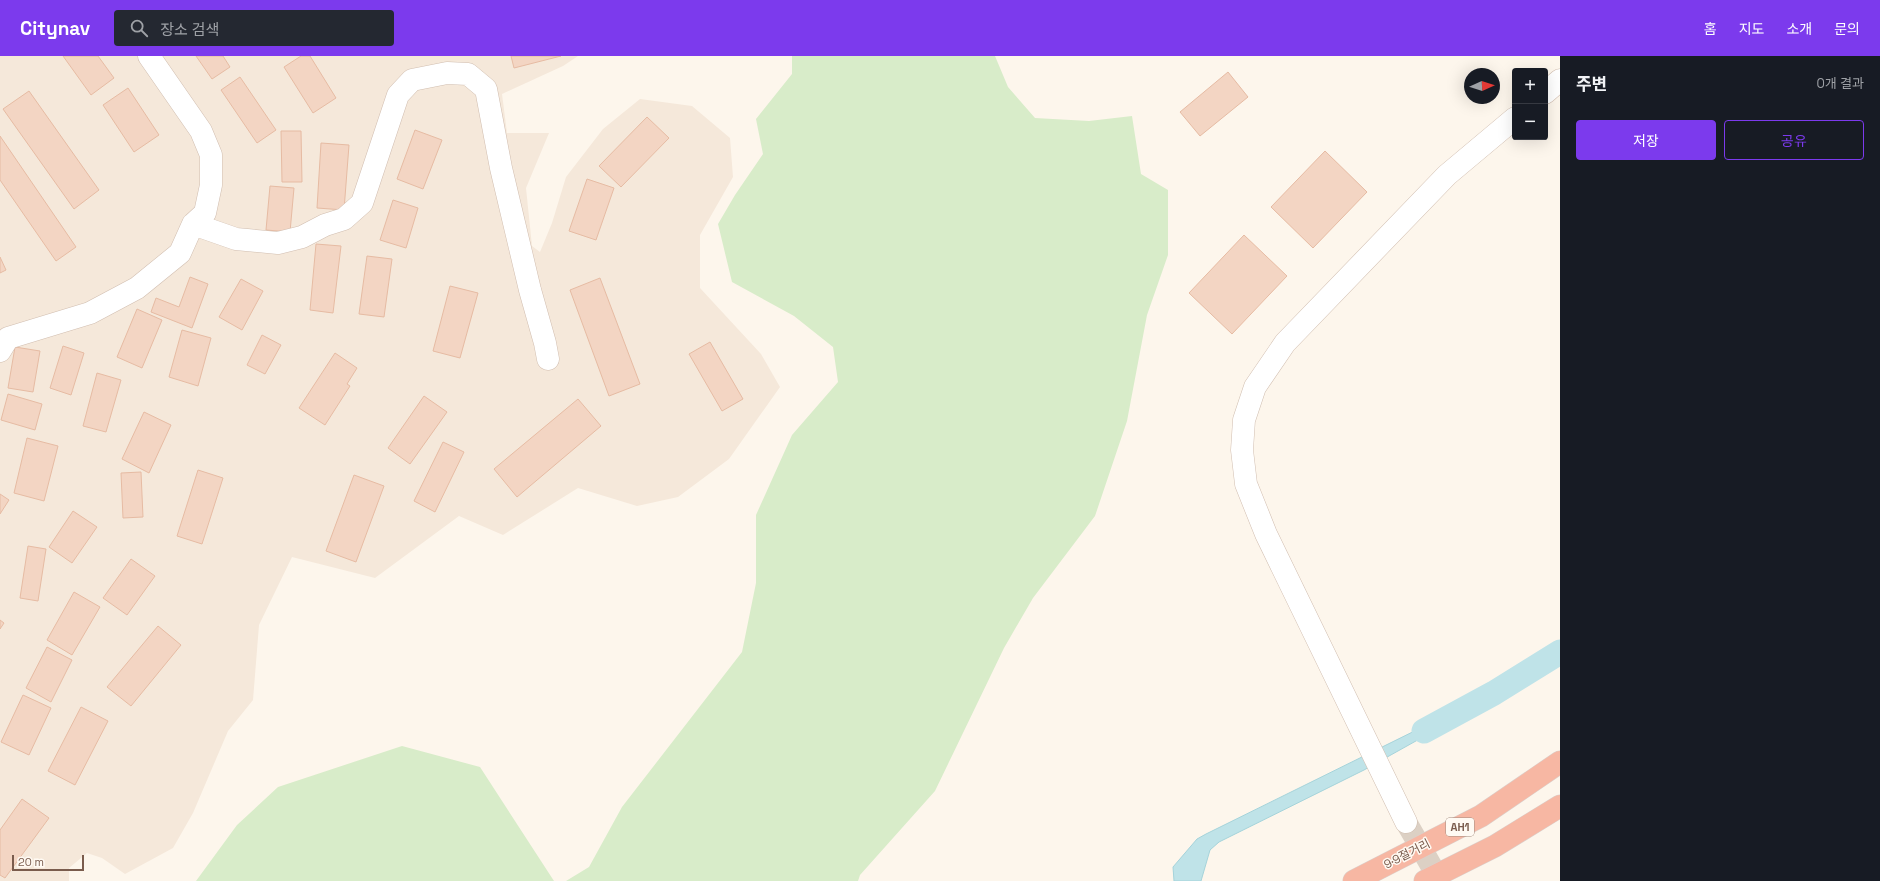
<!DOCTYPE html>
<html lang="ko">
<meta charset="utf-8">
<style>
:root{--surface:#171b24;--page:#242831;--text:#f1f3f6;--muted:#9ea1a6;--line:#363941;--accent:#7c3aed}
body{margin:0;font-family:"Space Grotesk","Noto Sans KR",sans-serif;background:var(--page);color:var(--text)}
.controls{position:absolute;right:12px;top:12px;display:grid;overflow:hidden;border-radius:4px;box-shadow:0 4px 16px #0002}
.controls button{width:36px;height:36px;display:grid;place-items:center;padding:0;border:0;border-bottom:1px solid var(--line);background:var(--surface);color:var(--text);font:20px sans-serif}
.compass{position:absolute;left:1464px;top:12px;width:36px;height:36px;border-radius:50%;background:var(--surface);box-shadow:0 4px 16px #0002;rotate:87deg}
.scale{position:absolute;left:12px;bottom:10px;width:72px;box-sizing:border-box;padding-left:4px;border:2px solid #7a5c4d;border-top:0;font-size:11px;line-height:14px;white-space:nowrap;color:#7a5c4d;-webkit-text-stroke:3px #fffaf3;paint-order:stroke}
.list{margin:0;padding:0;list-style:none}
h2{display:flex;justify-content:space-between;align-items:center;height:52px;margin:0;padding:0 16px;font-size:17px}
h2 small{font-size:13px;font-weight:400;color:var(--muted)}
.actions{display:flex;gap:8px;padding:12px 16px}
.actions a{flex:1;padding:9px 0;border:1px solid var(--accent);border-radius:4px;text-align:center;font-size:14px;color:var(--accent)}
.actions .main{background:var(--accent);color:#fff}
.icon{flex:none;width:22px;height:22px;fill:none;stroke:currentColor;stroke-width:2;stroke-linecap:round;stroke-linejoin:round}
.map{position:relative;flex:none;width:1560px;height:825px;overflow:hidden}
header{display:flex;align-items:center;gap:24px;box-sizing:border-box;height:56px;padding:0 20px;background:var(--accent);color:#fff}
header strong{font-size:19px}
nav{display:flex;gap:22px;margin-inline-start:auto;font-size:14px}
.search{width:280px;height:36px;background:var(--page);display:flex;align-items:center;gap:10px;box-sizing:border-box;padding:0 14px;border-radius:4px;color:var(--muted);font-size:15px}
main{display:flex}
aside{flex:1;background:var(--surface)}
.map>svg:first-child{display:block}
</style>
<header>
<strong>Citynav</strong>
<div class="search"><svg class="icon" aria-label="search" viewBox="0 0 24 24"><circle cx="10" cy="10" r="6"/><path d="M15 15l6 6"/></svg>장소 검색</div>
<nav><a>홈</a><a>지도</a><a>소개</a><a>문의</a></nav>
</header>
<main>
<div class="map">
<svg width="1560" height="825" viewBox="0 0 1560 825">
<rect width="100%" height="100%" fill="#fdf6ec"/>
<path fill="#f5e8da" d="M0,0H578L563,10L502,38L507,77H549L526,132L532,190L540,196L552,167L566,121L603,73L640,43L692,50L730,82L733,121L700,179V232L761,298L780,331L729,403L678,441L637,450L578,432L503,479L459,460L375,522L292,501L259,569L253,644L228,675L193,757L173,792L125,818L102,802L87,797L69,812V825H0Z"/>
<path fill="#d8ecc9" d="M792,0H995L1008,31L1035,62L1089,65L1132,60L1141,118L1168,134V199L1147,259L1127,365L1095,460L1033,542L1004,592L935,735L860,819L858,825H566L589,811L622,751L742,596L756,527V459L792,379L838,326L833,291L794,260L732,226L718,168L735,139L763,98L756,63L792,18Z
M402,690L480,711L554,825H196L237,769L278,731Z"/>
<path fill="#bfe3e8" stroke="#a5d3da" d="M1453,656L1457,662L1364,714L1219,786L1210,794L1201,825H1174L1173,811L1197,783L1206,778Z"/>
<g fill="none" stroke-linecap="round" stroke-linejoin="round">
<path stroke="#bfe3e8" stroke-width="25" d="M1424,675L1494,637L1560,596"/>
</g>
<path fill="#f3d5c3" stroke="#e6bba3" d="M63,0H98L114,22L91,39Z
M196,0H223L230,11L212,23Z
M301,0H310L336,42L313,57L284,11Z
M511,0H561L514,12Z
M1228,16L1248,41L1200,80L1180,56Z
M240,21L276,74L257,87L221,34Z
M128,32L159,79L134,96L103,49Z
M29,35L99,134L74,153L3,53Z
M647,61L669,82L621,131L599,110Z
M415,74L442,84L423,133L397,123Z
M281,75H301L302,126H282Z
M0,80L76,191L56,205L0,124Z
M321,87L349,89L344,154L317,152Z
M1325,95L1367,136L1313,192L1271,151Z
M587,123L614,132L596,184L569,175Z
M270,130L294,132L290,176L266,174Z
M393,144L418,152L406,192L380,184Z
M1244,179L1287,220L1232,278L1189,237Z
M316,188L341,190L333,257L310,254Z
M367,200L392,203L384,261L359,258Z
M0,201L6,214L0,217Z
M190,221L208,228L192,272L151,256L156,242L179,251Z
M600,222L640,328L609,340L570,234Z
M241,223L263,235L242,274L219,261Z
M450,230L478,237L460,302L433,295Z
M137,253L162,264L142,312L117,301Z
M182,274L211,282L198,330L169,321Z
M262,279L281,289L265,318L247,309Z
M710,286L743,343L722,355L689,298Z
M63,290L84,297L71,339L50,332Z
M15,291L40,295L33,336L8,332Z
M335,297L357,312L347,328L350,330L325,369L299,352Z
M97,317L121,324L106,376L83,370Z
M8,338L42,348L35,374L1,364Z
M424,340L447,356L410,408L388,392Z
M578,343L601,370L517,441L494,413Z
M144,356L171,369L149,417L122,403Z
M27,382L58,390L44,445L14,437Z
M443,386L464,396L435,456L414,445Z
M198,414L223,422L202,488L177,480Z
M141,416L143,461L123,462L121,417Z
M354,419L384,430L356,506L326,495Z
M0,438L9,444L0,458Z
M73,455L97,471L72,507L49,491Z
M28,490L46,493L38,545L20,542Z
M131,503L155,520L127,559L103,542Z
M74,536L100,551L72,599L47,584Z
M0,564L4,567L0,573Z
M158,570L181,589L131,650L107,631Z
M47,591L72,604L51,646L26,632Z
M23,639L51,652L29,699L1,686Z
M81,651L108,665L75,729L48,715Z
M22,743L49,762L5,822L0,819V774Z"/>
<g fill="none" stroke-linecap="round" stroke-linejoin="round">
<path stroke="#dcd0c4" stroke-width="22" stroke-dasharray="22 11" stroke-linecap="butt" d="M1406,766L1440,825"/>
<g stroke="#d1beb0" stroke-width="23">
<path id="minor" d="M1545,37L1560,24
M193,168L236,183L278,187L302,181L325,169L344,163L362,147L398,39L412,24L447,17L468,18L486,33L501,112L530,234L545,287L548,303
M0,295L8,282L90,257L137,232L180,197L193,168L205,157L211,129V99L201,75L149,0
M1406,766L1266,478L1246,428L1242,394L1244,364L1255,331L1285,287L1447,119L1515,62"/>
</g>
<g stroke="#dad1cd" stroke-width="23">
<path id="highway" d="M1354,825L1481,760L1560,706
M1425,825L1495,790L1560,750"/>
</g>
<use href="#minor" stroke="#fff" stroke-width="22"/>
<use href="#highway" stroke="#f7b7a3" stroke-width="22"/>
</g>
<g text-anchor="middle" stroke-width="3" stroke-linejoin="round" paint-order="stroke">
<rect fill="#fffaf3" stroke="#a28b7f" stroke-width="1" x="1446" y="762" width="28" height="18" rx="3"/>
<g font-size="11" font-weight="bold" fill="#7a5c4d">
<text x="1460" y="775">AH1</text>
</g>
<g font-size="12" fill="#7a5c4d" stroke="#fffaf3">
<text transform="translate(1407 798) rotate(-27)" y="4">9·9절거리</text>
</g>
</g>
</svg>
<div class="controls">
<button>+</button>
<button>−</button>
</div>
<svg class="compass" viewBox="-18 -18 36 36"><path d="M0-13l5 13h-10z" fill="#e53935"/><path d="M0 13l5-13h-10z" fill="#9ea1a6"/></svg>
<div class="scale">20 m</div>
</div>
<aside>
<h2>주변<small>0개 결과</small></h2>
<ul class="list">
</ul>
<div class="actions"><a class="main">저장</a><a>공유</a></div>
</aside>
</main>
